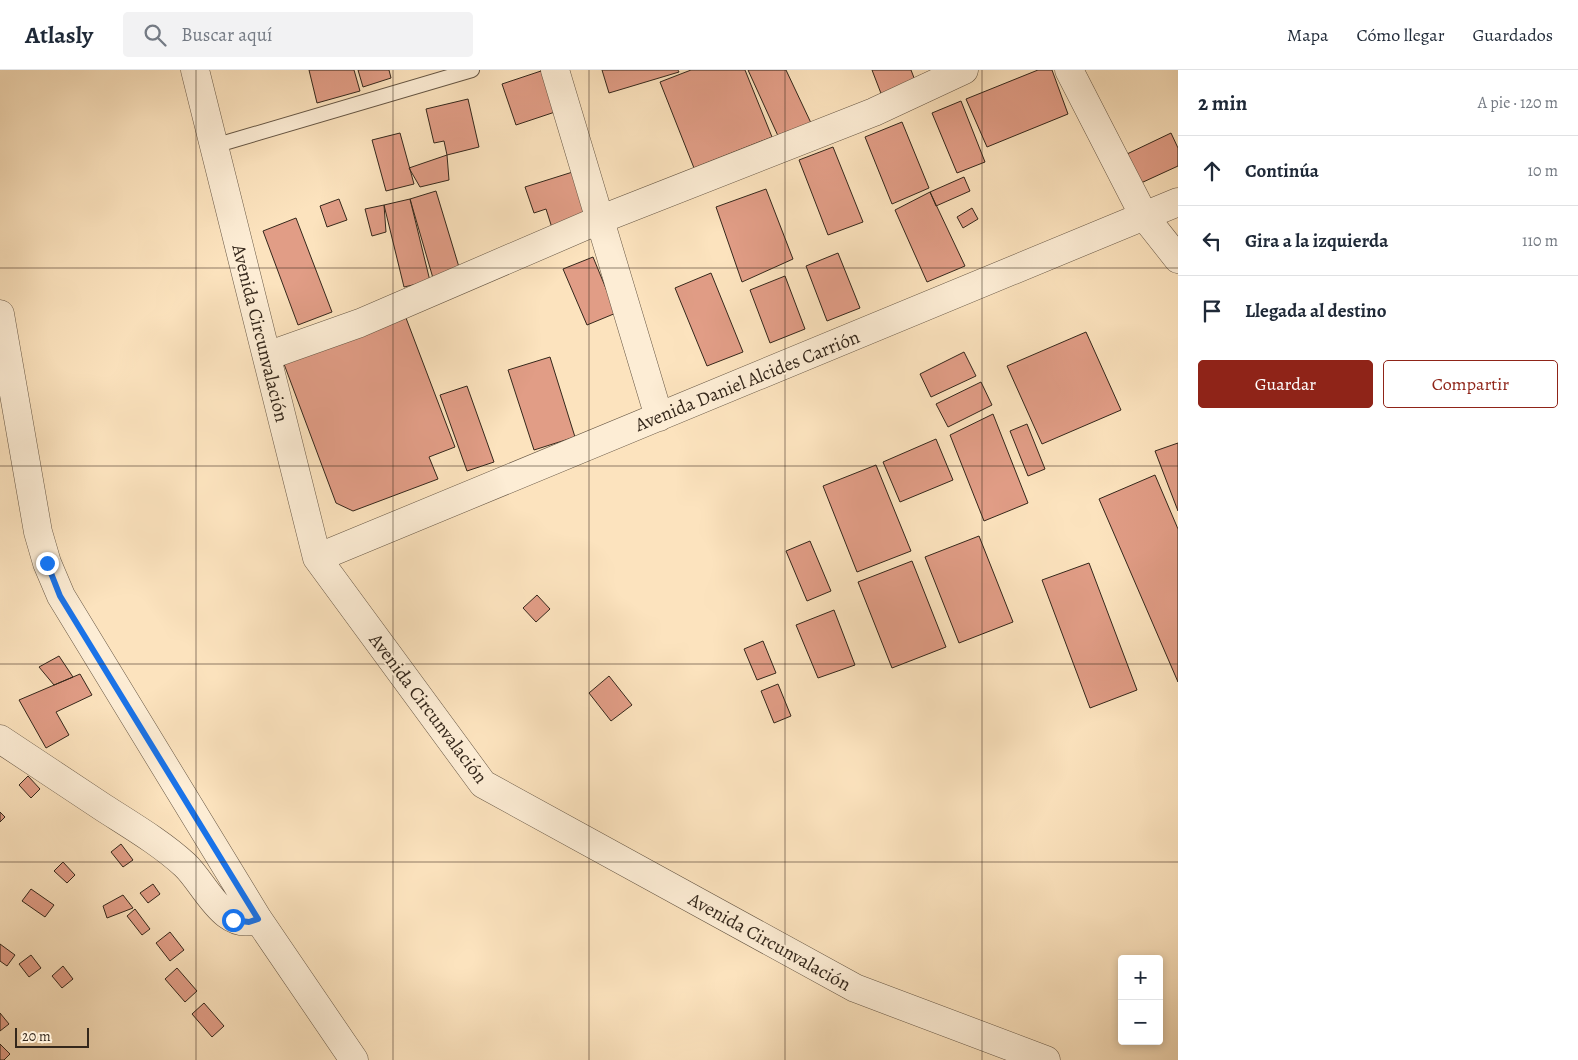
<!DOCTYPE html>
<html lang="es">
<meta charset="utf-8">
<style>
:root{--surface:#fff;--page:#f2f2f3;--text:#1f2937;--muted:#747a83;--line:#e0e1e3;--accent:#8f2418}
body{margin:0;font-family:Alegreya,serif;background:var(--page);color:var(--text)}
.controls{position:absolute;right:15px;bottom:15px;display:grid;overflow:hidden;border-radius:5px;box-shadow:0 2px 8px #0003}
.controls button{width:45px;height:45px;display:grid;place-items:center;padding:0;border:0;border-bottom:1px solid var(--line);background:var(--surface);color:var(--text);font:25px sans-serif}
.scale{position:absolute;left:15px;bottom:12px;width:74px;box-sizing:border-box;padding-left:5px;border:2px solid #34271b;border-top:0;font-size:14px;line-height:18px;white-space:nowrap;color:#34271b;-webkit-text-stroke:4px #fdedd5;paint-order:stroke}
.stop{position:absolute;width:15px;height:15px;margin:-11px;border:4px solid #1a73e8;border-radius:50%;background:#fff}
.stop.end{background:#1a73e8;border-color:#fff;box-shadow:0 1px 5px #0008}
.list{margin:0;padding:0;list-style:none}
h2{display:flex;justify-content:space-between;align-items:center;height:65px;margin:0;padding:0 20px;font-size:21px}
h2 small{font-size:16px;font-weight:400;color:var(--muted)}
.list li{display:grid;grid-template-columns:32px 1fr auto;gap:15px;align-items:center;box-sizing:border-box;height:70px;padding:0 20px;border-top:1px solid var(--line)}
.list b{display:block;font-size:19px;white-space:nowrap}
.list em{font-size:16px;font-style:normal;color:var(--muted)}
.actions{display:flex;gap:10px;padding:15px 20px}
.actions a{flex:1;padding:11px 0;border:1px solid var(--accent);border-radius:5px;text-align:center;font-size:18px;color:var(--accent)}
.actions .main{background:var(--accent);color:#fff}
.icon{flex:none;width:28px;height:28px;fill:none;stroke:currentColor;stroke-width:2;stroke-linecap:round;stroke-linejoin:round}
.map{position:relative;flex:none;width:1178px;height:990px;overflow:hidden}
header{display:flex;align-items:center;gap:30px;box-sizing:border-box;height:70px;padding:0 25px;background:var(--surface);border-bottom:1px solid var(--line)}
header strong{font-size:24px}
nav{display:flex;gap:28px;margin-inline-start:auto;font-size:18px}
.search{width:350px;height:45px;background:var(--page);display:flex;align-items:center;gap:12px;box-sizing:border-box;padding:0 18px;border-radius:5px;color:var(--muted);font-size:19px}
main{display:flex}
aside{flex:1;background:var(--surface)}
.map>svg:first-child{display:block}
</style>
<header>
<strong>Atlasly</strong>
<div class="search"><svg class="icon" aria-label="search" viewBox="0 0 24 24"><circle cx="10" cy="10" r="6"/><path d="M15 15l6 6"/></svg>Buscar aquí</div>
<nav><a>Mapa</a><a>Cómo llegar</a><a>Guardados</a></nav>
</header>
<main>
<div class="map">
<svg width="1178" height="990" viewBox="0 0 1178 990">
<rect width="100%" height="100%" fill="#fce3be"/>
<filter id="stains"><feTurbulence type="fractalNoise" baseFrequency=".004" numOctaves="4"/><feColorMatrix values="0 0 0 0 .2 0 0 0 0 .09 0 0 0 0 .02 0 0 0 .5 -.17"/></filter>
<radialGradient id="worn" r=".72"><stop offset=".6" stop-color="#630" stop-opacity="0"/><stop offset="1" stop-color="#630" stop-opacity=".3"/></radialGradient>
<path fill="#e19d86" stroke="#34271b" d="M309,0H354L360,21L317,33Z
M358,0H389L391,8L363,17Z
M602,0H678L679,2L609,23Z
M691,0H745L772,67L694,98L660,12Z
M748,0H786L811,53L779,68Z
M872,0H911L916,13L882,26Z
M1038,0H1052L1068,44L987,77L966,29Z
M541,1L555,42L516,55L502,14Z
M468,29L479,77L447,85L444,71L434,73L426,39Z
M961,31L985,92L957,103L932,43Z
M902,52L929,118L892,134L865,67Z
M400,63L414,114L386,121L372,70Z
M1171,63L1178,78V96L1141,113L1127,84Z
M833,77L863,152L828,165L799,90Z
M447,85L449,110L420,117L409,98Z
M579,100L594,148L553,161L546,139L534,143L525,117Z
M964,107L970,121L936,136L930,122Z
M766,119L793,189L742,212L716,137Z
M436,121L462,207L435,215L410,129Z
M930,122L965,196L927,212L895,140Z
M339,129L347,150L327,157L320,136Z
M410,129L430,211L404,217L384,135Z
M384,135L386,162L372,166L365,139Z
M972,138L978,149L963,158L957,147Z
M296,148L332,242L298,255L263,161Z
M838,183L860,238L827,251L806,196Z
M593,187L616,243L587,255L563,199Z
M711,203L743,282L707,296L675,218Z
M785,206L805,259L770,273L750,220Z
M406,248L455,377L429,387L438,409L353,441L336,433L284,294Z
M1086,262L1121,340L1042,374L1007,296Z
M964,282L976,306L931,327L920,304Z
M550,287L575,367L534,380L508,300Z
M981,312L992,335L948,357L936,334Z
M467,316L494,392L467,401L440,325Z
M993,344L1028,433L984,451L950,365Z
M1027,354L1045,399L1028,406L1010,361Z
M936,369L953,410L900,432L883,392Z
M1178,373V441L1155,381Z
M876,395L911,481L857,502L823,416Z
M1155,405L1178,459V612L1099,429Z
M979,466L1013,552L959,573L925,487Z
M810,471L831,521L807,531L786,481Z
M912,491L946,577L892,598L858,512Z
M1089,493L1137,620L1090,638L1042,510Z
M537,525L550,539L536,552L523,538Z
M834,540L855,595L818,608L796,555Z
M763,571L776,603L757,610L744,579Z
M59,586L73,607L54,615L39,597Z
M80,604L92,625L56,642L69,665L46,678L19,630Z
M609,606L632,635L611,651L589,623Z
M778,614L791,646L774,653L761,621Z
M28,706L40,719L31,728L19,715Z
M0,742L5,747L0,752Z
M121,774L133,790L123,797L111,782Z
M63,792L75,805L67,813L54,801Z
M153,814L160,824L148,833L140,823Z
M31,819L54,835L45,847L22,831Z
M123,825L133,838L107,848L103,836Z
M135,839L150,859L142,865L127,846Z
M170,862L184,880L170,891L156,873Z
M0,874L15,885L7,896L0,891Z
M31,885L41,898L29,907L19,894Z
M63,896L73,909L62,918L52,906Z
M177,898L197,921L185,932L165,909Z
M204,933L224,956L212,967L192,944Z
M0,943L9,954L0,961Z
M0,974L10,984L4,990H0Z"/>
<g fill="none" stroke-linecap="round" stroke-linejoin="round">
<g stroke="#665644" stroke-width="16">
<path id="lane" d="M214,76L472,0"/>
</g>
<g stroke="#665644" stroke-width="29">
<path id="street" d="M195,0L317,488L483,714L855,918L1046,990
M555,0L659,347
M1069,0L1144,146L1178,189
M0,244L38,462L47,493L61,526L258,849L354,990
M267,286L360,253L599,150L874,42L964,0
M317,488L1178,132
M0,669C35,692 69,715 104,738C132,756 161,773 185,795C206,815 224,863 258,849"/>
</g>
<use href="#lane" stroke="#fdedd5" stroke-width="14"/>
<use href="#street" stroke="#fdedd5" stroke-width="28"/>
</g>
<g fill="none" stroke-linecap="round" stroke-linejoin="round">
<path stroke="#1a73e8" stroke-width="6" d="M47,493L60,526L258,849L249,852L233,850"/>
</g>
<path fill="none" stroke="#34271b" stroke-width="1" stroke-opacity="0.55" d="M196,0V990M393,0V990M589,0V990M785,0V990M982,0V990M0,198H1178M0,396H1178M0,594H1178M0,792H1178"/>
<g text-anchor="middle" stroke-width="4" stroke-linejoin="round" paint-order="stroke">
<g font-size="19" fill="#34271b" stroke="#fdedd5">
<text transform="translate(261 263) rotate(76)" y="7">Avenida Circunvalación</text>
<text transform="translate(747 310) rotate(-22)" y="7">Avenida Daniel Alcides Carrión</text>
<text transform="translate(429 638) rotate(53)" y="7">Avenida Circunvalación</text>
<text transform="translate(770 871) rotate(29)" y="7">Avenida Circunvalación</text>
</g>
</g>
<rect width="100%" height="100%" filter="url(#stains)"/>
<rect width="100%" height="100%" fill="url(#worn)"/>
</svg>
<div class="controls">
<button>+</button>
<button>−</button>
</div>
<div class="scale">20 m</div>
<div class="stop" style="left:233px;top:850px"></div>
<div class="stop end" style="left:47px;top:493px"></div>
</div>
<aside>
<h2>2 min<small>A pie · 120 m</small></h2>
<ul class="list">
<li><svg class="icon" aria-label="ahead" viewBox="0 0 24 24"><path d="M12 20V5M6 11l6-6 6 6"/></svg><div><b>Continúa</b></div><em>10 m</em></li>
<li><svg class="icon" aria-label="left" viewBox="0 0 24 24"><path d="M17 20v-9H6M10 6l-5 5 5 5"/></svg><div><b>Gira a la izquierda</b></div><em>110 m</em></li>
<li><svg class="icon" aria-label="arrive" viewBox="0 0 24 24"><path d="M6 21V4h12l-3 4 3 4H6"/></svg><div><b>Llegada al destino</b></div></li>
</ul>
<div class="actions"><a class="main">Guardar</a><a>Compartir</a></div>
</aside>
</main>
